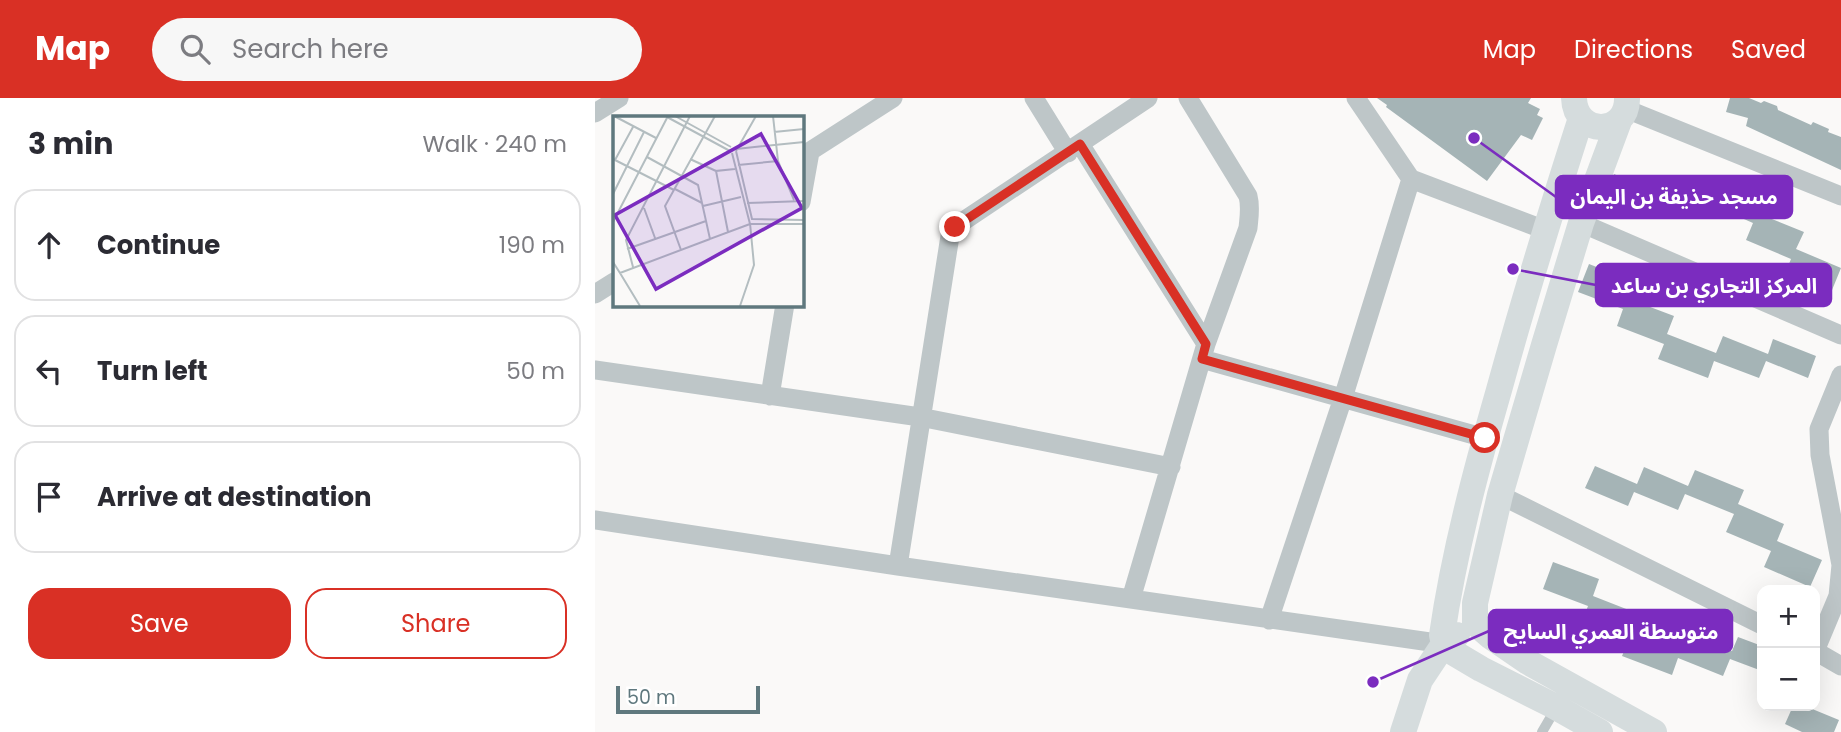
<!DOCTYPE html>
<meta charset="utf-8">
<style>
:root{--surface:#fff;--page:#f7f7f7;--text:#2b2b33;--muted:#7c7c81;--line:#e1e1e2;--accent:#d93025}
body{margin:0;font-family:Poppins,"Noto Sans Arabic",sans-serif;background:var(--page);color:var(--text)}
.controls{position:absolute;right:21px;bottom:21px;display:grid;overflow:hidden;border-radius:14px;box-shadow:0 7px 28px #0002}
.controls button{width:63px;height:63px;display:grid;place-items:center;padding:0;border:0;border-bottom:2px solid var(--line);background:var(--surface);color:var(--text);font:35px sans-serif}
.scale{position:absolute;left:21px;bottom:18px;width:144px;box-sizing:border-box;padding-left:7px;border:4px solid #5f787e;border-top:0;font-size:19px;line-height:24px;white-space:nowrap;color:#5f787e;-webkit-text-stroke:5px #fff;paint-order:stroke}
.stop{position:absolute;width:21px;height:21px;margin:-16px;border:5px solid #d93025;border-radius:50%;background:#fff}
.stop.end{background:#d93025;border-color:#fff;box-shadow:0 2px 7px #0008}
.list{margin:0;padding:0;list-style:none}
h2{display:flex;justify-content:space-between;align-items:center;height:91px;margin:0;padding:0 28px;font-size:30px}
h2 small{font-size:23px;font-weight:400;color:var(--muted)}
.list li{display:grid;grid-template-columns:46px 1fr auto;gap:21px;align-items:center;box-sizing:border-box;height:112px;margin:0 14px 14px;padding:0 14px;border:2px solid var(--line);border-radius:21px}
.list b{display:block;font-size:26px;white-space:nowrap}
.list em{font-size:23px;font-style:normal;color:var(--muted)}
.actions{display:flex;gap:14px;padding:21px 28px}
.actions a{flex:1;padding:16px 0;border:2px solid var(--accent);border-radius:21px;text-align:center;font-size:24px;color:var(--accent)}
.actions .main{background:var(--accent);color:#fff}
.icon{flex:none;width:38px;height:38px;fill:none;stroke:currentColor;stroke-width:2;stroke-linecap:round;stroke-linejoin:round}
.map{position:relative;flex:none;width:1246px;height:634px;overflow:hidden}
header{display:flex;align-items:center;gap:42px;box-sizing:border-box;height:98px;padding:0 35px;background:var(--accent);color:#fff}
header strong{font-size:33px}
nav{display:flex;gap:38px;margin-inline-start:auto;font-size:24px}
.search{width:490px;height:63px;background:var(--page);display:flex;align-items:center;gap:18px;box-sizing:border-box;padding:0 24px;border-radius:38px;color:var(--muted);font-size:26px}
main{display:flex}
aside{flex:1;background:var(--surface)}
.map>svg:first-child{display:block}
</style>
<header>
<strong>Map</strong>
<div class="search"><svg class="icon" aria-label="search" viewBox="0 0 24 24"><circle cx="10" cy="10" r="6"/><path d="M15 15l6 6"/></svg>Search here</div>
<nav><a>Map</a><a>Directions</a><a>Saved</a></nav>
</header>
<main>
<aside>
<h2>3 min<small>Walk · 240 m</small></h2>
<ul class="list">
<li><svg class="icon" aria-label="ahead" viewBox="0 0 24 24"><path d="M12 20V5M6 11l6-6 6 6"/></svg><div><b>Continue</b></div><em>190 m</em></li>
<li><svg class="icon" aria-label="left" viewBox="0 0 24 24"><path d="M17 20v-9H6M10 6l-5 5 5 5"/></svg><div><b>Turn left</b></div><em>50 m</em></li>
<li><svg class="icon" aria-label="arrive" viewBox="0 0 24 24"><path d="M6 21V4h12l-3 4 3 4H6"/></svg><div><b>Arrive at destination</b></div></li>
</ul>
<div class="actions"><a class="main">Save</a><a>Share</a></div>
</aside>
<div class="map">
<svg width="1246" height="634" viewBox="0 0 1246 634">
<rect width="100%" height="100%" fill="#faf9f8"/>
<path fill="#a5b4b6" d="M782,0H936L933,5L945,11L942,17L948,20L937,42L926,37L892,83L791,9L792,7Z
M1135,0H1154L1166,5L1169,3L1182,8L1183,12L1216,27L1218,24L1234,31L1233,34L1246,39V72L1151,28L1153,20L1131,14Z
M1019,76L1061,94L1068,78L1112,96L1119,80L1168,101L1162,115L1209,134L1201,151L1246,170L1235,197L1189,178L1196,161L1151,142L1158,125L1110,104L1103,121L1058,102L1052,116L1010,98Z
M994,166L1040,184L1034,201L1079,218L1072,236L1121,255L1128,238L1173,256L1178,241L1221,258L1213,280L1171,263L1164,280L1119,263L1113,280L1063,261L1069,246L1022,228L1028,211L983,194Z
M1000,368L1042,386L1049,369L1093,388L1100,372L1149,392L1143,406L1189,426L1182,443L1227,462L1215,489L1169,469L1176,453L1131,434L1139,416L1090,396L1083,412L1039,394L1033,408L990,390Z
M958,464L1004,481L998,498L1044,516L1037,534L1086,553L1092,536L1137,553L1143,539L1167,548V573L1135,561L1128,578L1083,560L1077,577L1027,558L1033,544L986,526L993,508L948,491Z
M1198,608H1210L1244,622L1239,634H1207L1190,626Z"/>
<g fill="none" stroke-linecap="round" stroke-linejoin="round">
<path stroke="#bec6c8" stroke-width="10" d="M947,634L961,610"/>
<path stroke="#bec6c8" stroke-width="19" d="M439,0L473,55
M593,0L653,98C656,109 654,119 653,130L611,246L536,501L849,546
M761,0L816,81
M1031,11L1246,98
M0,15L24,0
M485,46L611,246
M206,59L298,0
M206,104L215,54
M986,125L1246,237
M0,196L19,184
M607,261L890,340
M0,272L325,319L576,369
M175,298L190,206
M905,397L1167,527
M0,422L303,468L536,501
M303,468L355,138L360,129L367,124L553,0
M674,522L748,300L816,81L950,132
M1220,553L1243,498L1246,467L1225,357L1224,331L1246,277
M1220,553L1246,568"/>
<path stroke="#d5dcdd" stroke-width="26" d="M979,0C980,39 1033,38 1032,0
M986,20C957,110 929,201 904,292C881,372 859,454 847,537L849,546L859,555L886,571L957,607L1005,634
M1024,23L986,125L949,247L905,397L880,505V525L895,538L933,564L1059,634
M808,634L825,582L849,546L862,537"/>
</g>
<g fill="none" stroke-linecap="round" stroke-linejoin="round">
<path stroke="#d93025" stroke-width="9" d="M360,129L485,46L611,246L607,261L890,340"/>
</g>
<g transform="translate(18 18)">
<rect width="191" height="191" fill="#faf9f8"/>
<path fill="none" stroke="#b3bdc0" stroke-width="2" d="M1,0L43,22M62,0L118,31M54,1L117,35M161,16L191,13M123,33L191,26M123,35L139,103L191,104M123,35L143,0M119,37L137,108H191M34,41L85,69L97,123L137,108M0,43L61,74M77,43L103,55M2,44L20,11M165,45L181,84M125,49L165,45L160,0M62,73L89,87M0,78L31,16M134,87L191,85M90,90L128,81M31,92L42,122M0,106L55,0M115,116L103,55L122,53M14,133L93,105M68,134L52,90L102,0M0,146L7,157L97,123M20,151L13,124L77,0M7,157L27,190M127,190L141,149L137,107"/>
<path fill="#7b2cbf" fill-opacity="0.15" stroke="#7b2cbf" stroke-width="3.5" d="M148,18L189,92L43,173L2,99Z"/>
<rect width="191" height="191" fill="none" stroke="#5f787e" stroke-width="3.5"/>
</g>
<path fill="none" stroke="#7b2cbf" stroke-width="2.5" d="M879 40L961 99M918 171L1001 187M778 584L894 533"/>
<g fill="#7b2cbf" stroke="#fff" stroke-width="2.5">
<circle cx="879" cy="40" r="7"/>
<circle cx="918" cy="171" r="7"/>
<circle cx="778" cy="584" r="7"/>
</g>
<g fill="#7b2cbf" stroke="#7b2cbf" stroke-width="2.5">
<rect x="961" y="78" width="236" height="42" rx="7"/>
<rect x="1001" y="166" width="235" height="42" rx="7"/>
<rect x="894" y="512" width="243" height="42" rx="7"/>
</g>
<g font-size="21" text-anchor="middle" font-weight="bold" fill="#fff">
<text x="1079" y="106">مسجد حذيفة بن اليمان</text>
<text x="1119" y="195">المركز التجاري بن ساعد</text>
<text x="1016" y="541">متوسطة العمري السايح</text>
</g>
</svg>
<div class="controls">
<button>+</button>
<button>−</button>
</div>
<div class="scale">50 m</div>
<div class="stop" style="left:890px;top:340px"></div>
<div class="stop end" style="left:360px;top:129px"></div>
</div>
</main>
